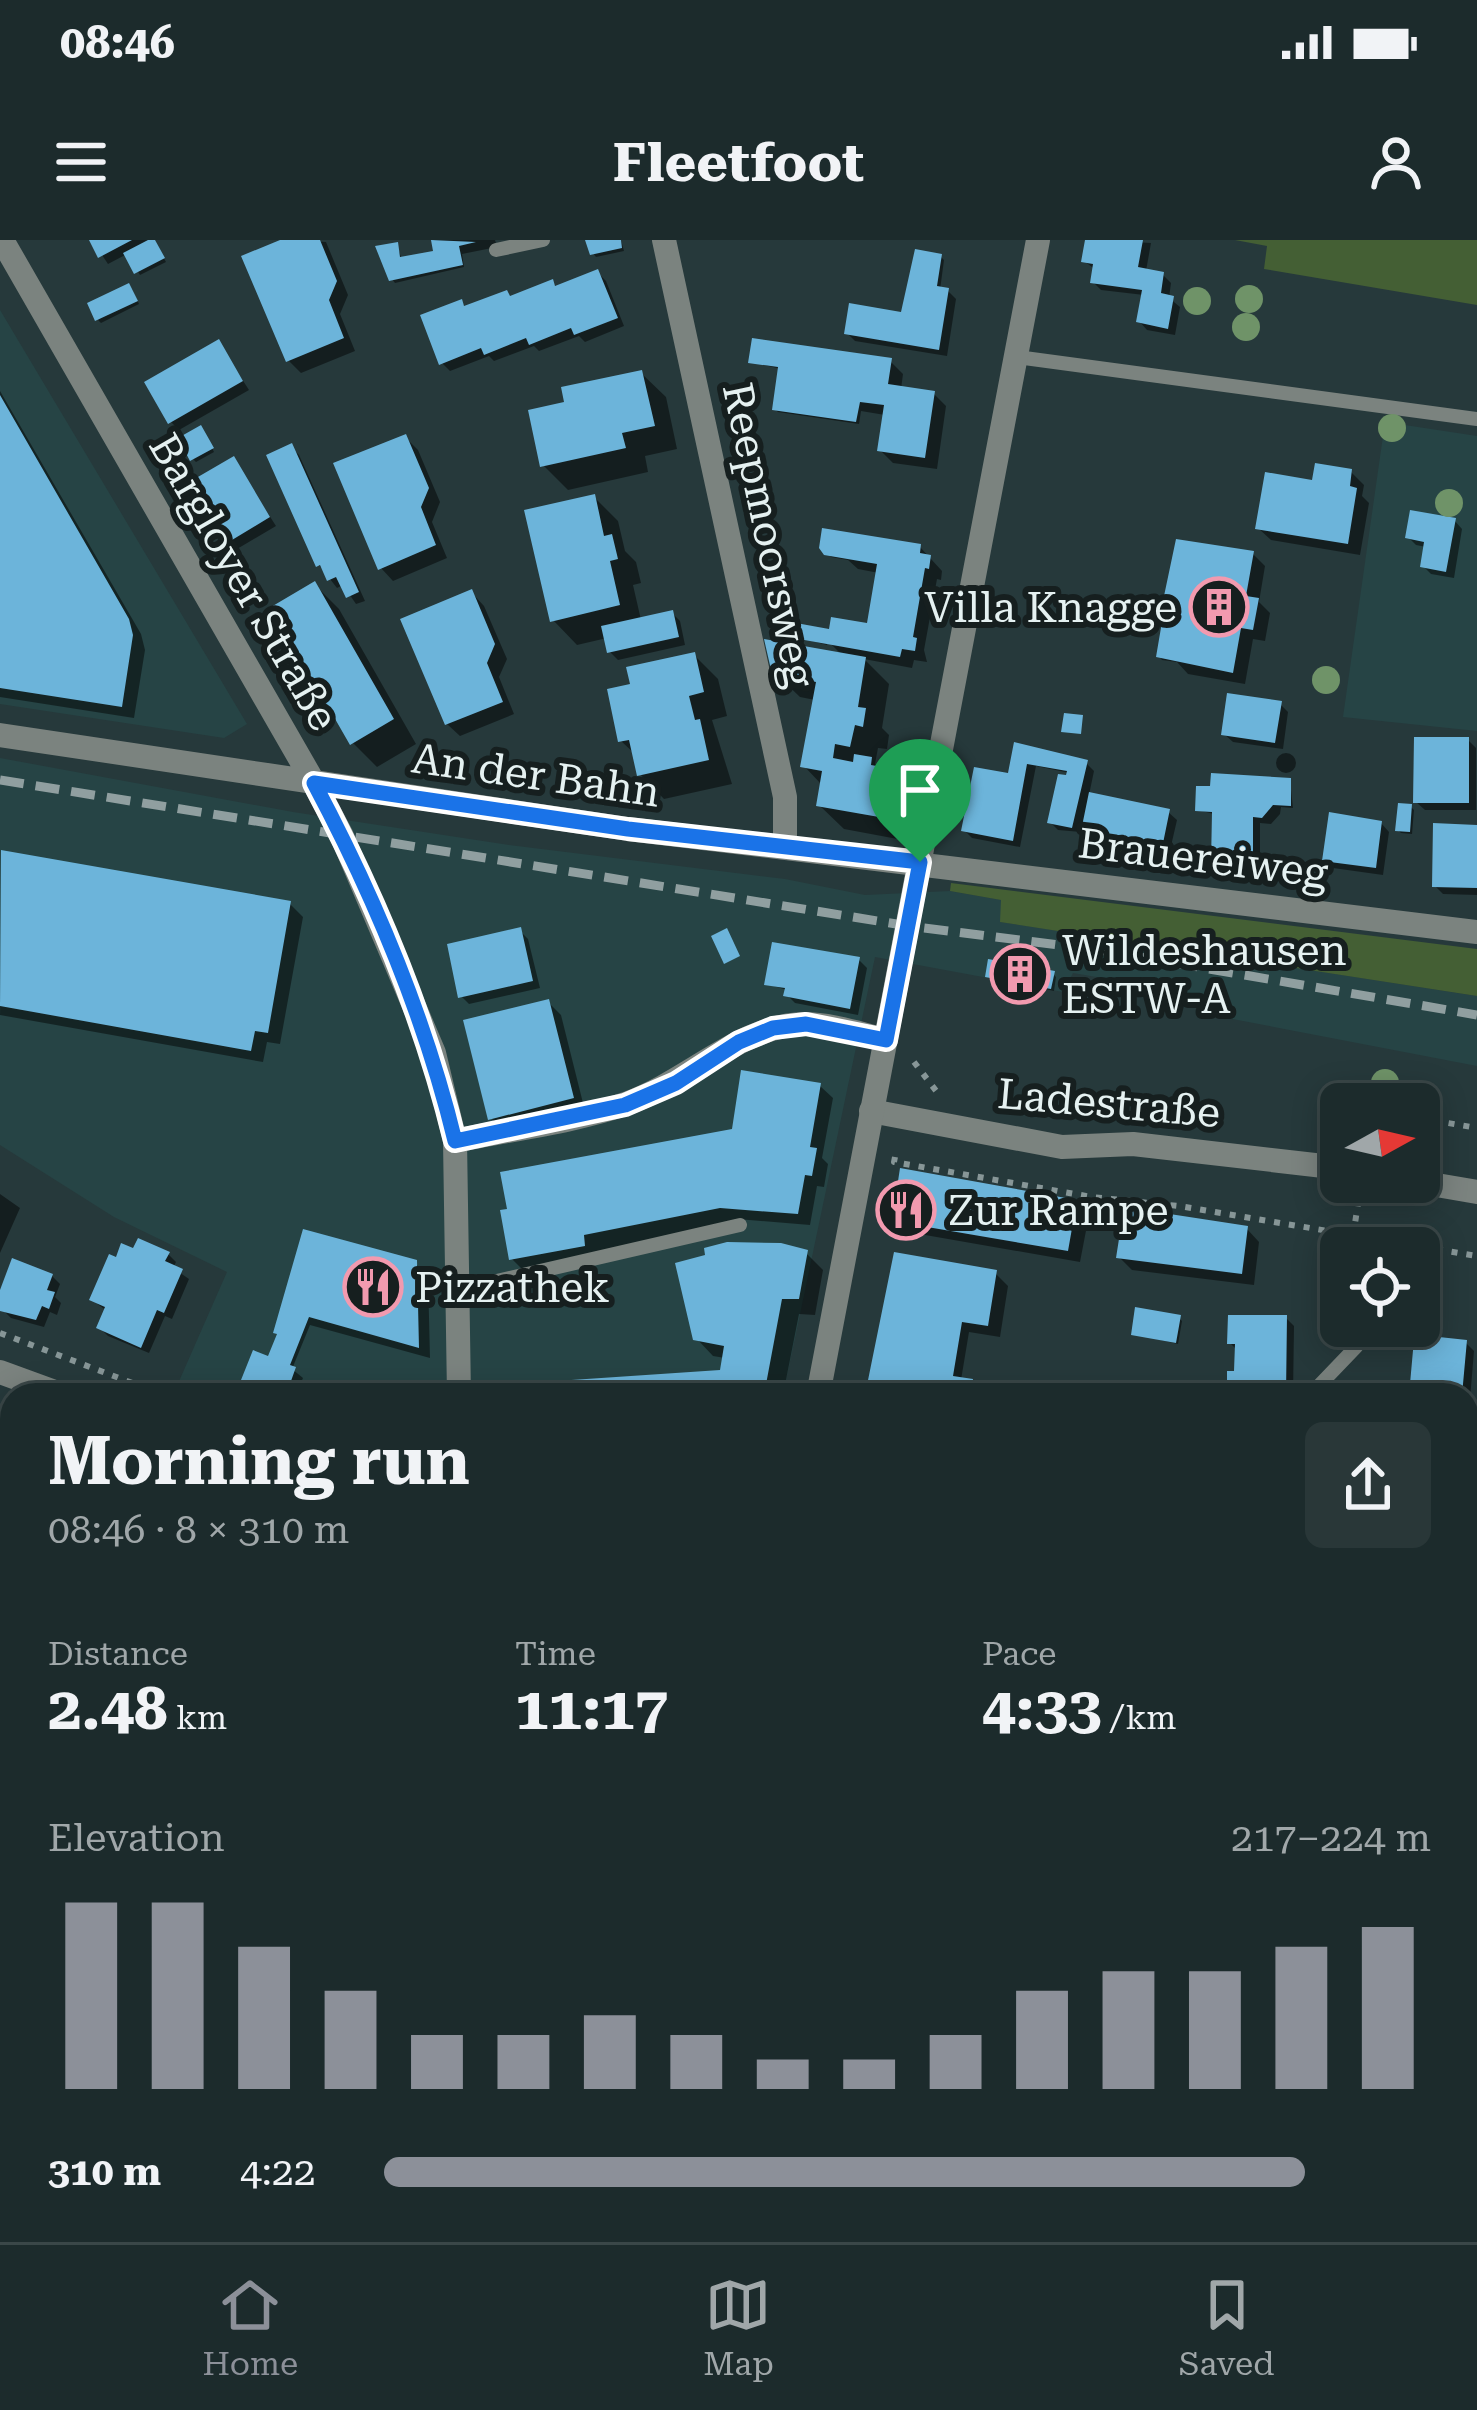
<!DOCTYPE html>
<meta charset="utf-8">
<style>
body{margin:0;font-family:"Roboto Serif",serif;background:#293738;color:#f1f3f6;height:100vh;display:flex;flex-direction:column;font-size:45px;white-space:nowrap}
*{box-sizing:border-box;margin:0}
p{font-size:39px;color:#a0a7a9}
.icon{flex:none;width:66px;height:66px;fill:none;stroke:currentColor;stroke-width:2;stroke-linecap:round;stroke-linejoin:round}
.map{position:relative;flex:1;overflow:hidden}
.panel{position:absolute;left:0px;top:1143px;width:1479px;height:861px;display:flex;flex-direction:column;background:#1c2b2c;border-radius:36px 36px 0 0;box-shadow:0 6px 30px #0003,0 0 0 3px #3a4748}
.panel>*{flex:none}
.needle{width:78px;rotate:82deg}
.controls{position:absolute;left:1320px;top:843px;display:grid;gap:24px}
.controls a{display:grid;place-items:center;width:120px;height:120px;border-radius:18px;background:#1c2b2c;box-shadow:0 6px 30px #0003,0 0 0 3px #3a4748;font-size:60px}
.pin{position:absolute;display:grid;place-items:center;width:102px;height:102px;color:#fff;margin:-123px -51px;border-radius:50% 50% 50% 0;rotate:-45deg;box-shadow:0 0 12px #0007}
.pin .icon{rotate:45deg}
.round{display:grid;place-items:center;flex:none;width:126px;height:126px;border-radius:18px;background:#293738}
.summary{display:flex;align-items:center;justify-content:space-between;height:204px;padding:0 48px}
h1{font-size:66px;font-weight:700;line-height:90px}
.figures{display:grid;grid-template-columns:repeat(3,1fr);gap:18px;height:204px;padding:12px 48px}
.figures div{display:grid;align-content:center}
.figures b{font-size:60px;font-weight:700}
.figures small{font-size:33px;font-weight:400}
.figures p{font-size:33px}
.chart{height:336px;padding:24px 48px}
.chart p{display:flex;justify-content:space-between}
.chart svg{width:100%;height:216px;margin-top:12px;stroke:#8c9099;stroke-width:6}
ul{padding:0 48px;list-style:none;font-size:39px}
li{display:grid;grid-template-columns:192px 144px 1fr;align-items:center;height:90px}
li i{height:30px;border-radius:15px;background:#8c9099}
.status{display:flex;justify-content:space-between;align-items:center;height:84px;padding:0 60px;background:#1c2b2c;direction:ltr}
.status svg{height:33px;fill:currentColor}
header{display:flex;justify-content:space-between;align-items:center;height:156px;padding:0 48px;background:#1c2b2c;font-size:54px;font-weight:700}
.tab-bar{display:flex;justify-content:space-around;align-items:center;height:168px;border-top:3px solid #3a4748;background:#1c2b2c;font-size:33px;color:#a0a7a9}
.tab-bar a{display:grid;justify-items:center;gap:6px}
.tab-bar .active{color:#8c9099}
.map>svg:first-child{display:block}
</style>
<div class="status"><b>08:46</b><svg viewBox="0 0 49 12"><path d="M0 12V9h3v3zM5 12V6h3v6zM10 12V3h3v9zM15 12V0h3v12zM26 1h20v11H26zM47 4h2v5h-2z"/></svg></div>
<header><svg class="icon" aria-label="menu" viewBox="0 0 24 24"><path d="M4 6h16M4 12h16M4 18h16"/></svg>Fleetfoot<svg class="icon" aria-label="person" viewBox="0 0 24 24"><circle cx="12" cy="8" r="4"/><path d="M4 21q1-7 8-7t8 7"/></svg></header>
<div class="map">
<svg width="1477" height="2002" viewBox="0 0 1477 2002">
<rect width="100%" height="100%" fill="#26393b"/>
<path fill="#264445" d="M0 70 247 484 224 498 0 464Z
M1385 182 1477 196V491L1343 477Z
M0 518 293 572 509 605 785 639 865 655 950 651 1002 660 1001 682 1477 756V826L1222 777 1203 755 1073 733 1063 752 875 717 783 1155H173L227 1032 114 977 0 905Z
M0 1168 12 1172V1948L0 1954Z
M116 1992H396L380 2002H121Z"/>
<path fill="#445f34" d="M1235 0H1477V65L1264 29 1267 6Z
M1080 596 1161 613 1162 628 1077 616Z
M951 643 1477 709V756L1000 682 1001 660 950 651Z"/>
<path fill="#0007" d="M92 0H154L166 22 140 35 127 14 108 24Z
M288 0 326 2 348 55 340 74 355 111 301 133 289 121Z
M434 0H495L497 7 462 14 464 27 395 43 392 39 397 5 402 20 437 13Z
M599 0H621L624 11 596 17 593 13Z
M1101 0 1151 3 1146 31 1163 35 1171 43 1169 58 1180 67 1175 95 1147 90 1139 81 1144 55 1101 50 1093 42 1096 30 1084 21Z
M941 17 944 20 940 50 948 51 956 59 947 116 855 101 847 93 903 76Z
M598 33 606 41 624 86 585 102 579 96 539 111 534 106 494 121 489 116 450 131 442 123 461 63 467 69 512 58 552 43 558 48Z
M132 49 139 64 101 83 98 80Z
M218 102 249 150 179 190 171 182Z
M890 121 903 134 901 149 934 154 946 166 937 229 893 223 880 210 885 175 861 171 859 184 778 172 775 169 781 129 752 122Z
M641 133 666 157 677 209 645 216 648 232 568 250 543 225Z
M0 151 141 394 145 410 134 478 0 457Z
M204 192 214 212 196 222 193 219Z
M405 197 418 210 440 262 432 282 447 318 393 341 381 328Z
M291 207 299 215 365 361 356 364 343 345 337 348 319 325Z
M233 219 276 286 237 309 229 301Z
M1351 232 1364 245 1362 256 1369 263 1360 315 1271 300 1258 288 1314 243Z
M594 257 618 281 625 311 636 322 641 343 633 345 641 380 672 373 680 381 685 405 618 420 610 412 607 398 577 405 553 380Z
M1454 280 1462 289 1454 338 1431 334 1423 326 1426 307 1416 305 1408 297Z
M822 307H920L942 331 941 340 937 339 924 410 927 422 914 420 912 428 864 419 889 444 882 488 889 495 887 509 878 508 875 524 911 555 903 600 844 589 819 565 822 545 804 526 815 460 800 457 775 433 843 416 828 401 827 405 797 397 869 387 879 333 858 329 848 320 831 317Z
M1253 314 1265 326 1259 362 1270 373 1265 401 1253 399 1245 444 1188 434 1177 422 1162 420 1159 416Z
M315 345 339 369 416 504 377 527 353 503Z
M472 353 484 366 507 419 499 437 514 474 460 496 447 484Z
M694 415 718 439 727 476 712 480 732 544 664 559 640 534 636 515 621 501 633 446Z
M1280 464 1288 472 1283 509 1233 502 1224 494Z
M1468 500 1476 508V570H1425L1416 562Z
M1017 505 1086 523 1094 531 1089 555 1168 572 1177 580 1168 619 1114 608 1081 592 1058 590 1050 582 1070 533 1036 526 1020 607 972 598 964 590 1010 537Z
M1276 523a10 10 0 1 1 20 0a10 10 0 1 1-20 0Z
M1290 541 1293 568 1281 567 1280 574 1271 584 1260 583V634L1222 630 1214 622V574L1198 570Z
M1411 567 1414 570 1412 594 1401 593 1398 590Z
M1381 583 1389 592 1383 635 1333 628 1325 620Z
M1477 588V655L1443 654 1435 646Z
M3 613 290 664 303 677 280 804 267 802 263 822 0 775Z
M520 691 528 699 540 748 469 764 461 756Z
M859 720 867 728 858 775 795 763 787 755V750L767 744Z
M1053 734 1056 737 1054 751 988 736Z
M548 762 561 775 585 871 504 891 491 878Z
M820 846 833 858 822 918 828 924 824 947 817 946 810 985 737 979 529 1036 512 1019 731 892Z
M0 954 20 968 0 1013Z
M1076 962 1089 975 1080 1022 908 992 896 980Z
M1247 989 1259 1002 1254 1045 1132 1030 1119 1017Z
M806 1013 823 1030 815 1075 799 1074 783 1155H516L722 1133 725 1118 713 1116 696 1098Z
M168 1014 176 1022 173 1028 189 1039 172 1079 165 1076 149 1113 108 1096 100 1088 107 1071 92 1060Z
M415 1023 428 1036 430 1118 310 1085 292 1129 303 1138 296 1155H240L269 1120 280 1095 277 1092Z
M995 1033 1008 1046 1000 1097 969 1092 961 1140 972 1142 985 1154 869 1155Z
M52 1036 60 1044 55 1057 61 1063 57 1075 50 1072 44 1087 11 1078 0 1067V1058Z
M1179 1078 1182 1081 1178 1104 1134 1094Z
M1286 1078 1294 1086 1293 1155H1230L1237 1134 1238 1111 1230 1103Z
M1438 1093 1441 1101 1466 1103 1474 1111 1469 1171 1467 1155H1412Z
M1372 1147 1388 1149 1395 1155H1364Z
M0 1184 12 1188V1554L3 1567 0 1564Z
M1475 1218H1477V1260L1472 1256Z
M1477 1861V1887L1471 1881Z
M12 1970V1992H21L7 2000 0 1989V1976Z
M80 1992H107L113 2002H85Z
M558 1992H567L575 2002H546Z
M725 1992H914L904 2002H721Z
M1059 1992H1213L1199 2002H1063Z"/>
<path fill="#6cb4da" d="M89 0H132L98 18Z
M148 0H155L165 18 134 34 123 13Z
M280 0H320L337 41 329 60 344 98 286 122 241 16Z
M431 0 476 2 459 6 463 25 389 41 375 6 398 2 400 17 433 11Z
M585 0H621L622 8 590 15Z
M1085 0H1143L1138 27 1164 32 1161 53 1174 56 1168 89 1136 82 1142 50 1090 43 1093 24 1081 22Z
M915 9 942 14 937 46 949 48 939 110 844 94 849 63 901 72Z
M598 29 618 78 574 95 571 88 529 105 526 98 484 115 481 108 439 125 420 75 462 59 464 66 507 50 510 56 553 39 555 46Z
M129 43 138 61 95 81 87 63Z
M752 98 892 118 888 144 935 151 925 218 877 211 884 165 860 162 856 182 772 170 778 127 748 123Z
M219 99 243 141 168 184 144 142Z
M642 130 655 186 622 193 626 208 540 227 528 170 564 162 561 147Z
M0 155 129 379 133 395 122 467 0 448Z
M201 185 214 208 190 221 178 198Z
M406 194 429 248 421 267 436 305 378 330 333 223Z
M292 203 359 352 346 358 336 337 327 341 320 325 316 327 266 215Z
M234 216 270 277 227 303 191 241Z
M1315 223 1352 229 1350 246 1357 248 1348 304 1255 289 1265 232 1312 240Z
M595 254 604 296 612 294 618 319 610 321 620 365 550 382 524 270Z
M1410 270 1456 278 1446 332 1420 327 1424 302 1405 298Z
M822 288 921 304 920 313 931 315 929 329 925 328 913 397 917 398 915 411 902 409 900 417 793 398 796 383 829 389 831 377 867 383 877 324 824 315 819 308Z
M1176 299 1254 311 1246 356 1259 358 1253 390 1241 388 1233 433 1156 417 1163 376 1160 375Z
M315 341 394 479 350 505 271 367Z
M472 349 495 404 487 423 503 462 445 485 400 379Z
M673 370 679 397 607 413 601 386Z
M764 399 866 417 858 467 866 468 863 487 855 485 850 507 835 504 833 518 853 522 854 514 872 517 871 525 888 528 879 577 816 566 822 531 800 527 816 442 772 434Z
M695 412 704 452 689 456 695 480 700 479 709 520 637 536 629 500 618 502 607 449 630 444 626 427Z
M1227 453 1282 461 1275 503 1221 495Z
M1064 473 1083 475 1081 494 1061 492Z
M1414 497H1469V563H1413Z
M1014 502 1088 520 1072 588 1047 583 1058 534 1066 535 1067 531 1027 524 1013 601 961 591 974 527 1008 533Z
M1211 533 1291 538V566L1273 565 1262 578 1253 577V627L1211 623 1212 572 1195 571 1196 546H1210Z
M1089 552 1170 569 1161 613 1080 596Z
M1398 563 1412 564 1410 592 1395 591Z
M1329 572 1382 581 1376 628 1322 621Z
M1433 583 1477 585V648L1432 647Z
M1 610 291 661 268 793 255 791 251 811 0 766Z
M521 687 533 741 458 758 447 704Z
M727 688 740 716 724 724 711 696Z
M772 702 860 717 850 769 783 756 785 748 764 745Z
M988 719 1055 731 1051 749 985 737Z
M549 759 574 858 488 880 463 780Z
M741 830 821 843 810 907 817 908 812 936 805 935 798 974 720 968 584 995 585 1006 509 1020 500 970 507 969 500 932 732 889Z
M900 928 1077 960 1068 1011 892 981Z
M1124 967 1248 986 1242 1034 1116 1018Z
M303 989 417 1020 419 1108 309 1077 290 1125 296 1127 286 1155H235L253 1110 268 1116 277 1094 273 1093Z
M138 998 170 1012 165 1021 183 1029 164 1073 157 1070 141 1108 96 1088 105 1067 89 1060 109 1014 116 1017 121 1003 133 1008Z
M727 1002 781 1003 808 1010 799 1059H782L764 1155H513L512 1144 720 1130 724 1106 693 1100 675 1023 705 1015 704 1008Z
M894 1012 997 1030 988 1086 962 1082 953 1136 973 1139 971 1155H865Z
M12 1018 53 1034 47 1050 55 1052 49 1069 42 1066 36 1080 0 1071V1050Z
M1135 1067 1181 1075 1176 1103 1131 1095Z
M1228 1075H1287L1286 1155H1227V1131H1234L1235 1104H1227Z
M1415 1088 1439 1090V1097L1467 1100 1462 1155H1409Z
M0 1181 12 1185V1537L6 1532 0 1542Z
M1467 1441 1477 1442V1495L1467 1494Z
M722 1992H866L856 2002H717Z
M1053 1992H1156L1142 2002H1059Z
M1223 1992H1409L1423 2002H1210Z"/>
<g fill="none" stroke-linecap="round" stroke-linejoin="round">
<path stroke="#879697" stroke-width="6" stroke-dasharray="6 9" stroke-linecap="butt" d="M914 822 940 856
M1419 878 1477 888
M895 917 894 922 1092 957 1179 966 1477 1016
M1353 996 1360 951
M0 1093 164 1155
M0 1599 12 1593
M0 1643 11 1654 12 1661
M1467 1674 1477 1676
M0 1706 12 1688
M1467 1755 1477 1758
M924 2002 926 1992"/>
<path stroke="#7b837f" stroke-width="14" d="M496 10 543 0
M1017 117 1477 179
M458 1050 740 985
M1310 1155 1356 1107
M649 1992 661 2002"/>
<path stroke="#7b837f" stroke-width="24" d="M2 0 314 543 341 594 434 813 455 901 459 1155
M664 0 785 557V607
M0 495 628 589 1477 692
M871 871 1062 907 1133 904 1341 928
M455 901C512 889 574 882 628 863 687 842 743 784 804 784 832 784 860 794 886 800
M1419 942 1477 952
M1467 1930 1477 1933
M1004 1992 1011 2002
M437 2002 453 1992
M1186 2002 1198 1992"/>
<path stroke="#7b837f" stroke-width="24" d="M0 1132 63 1155
M818 1155 1038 0
M1467 1398 1477 1399"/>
<path stroke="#909fa0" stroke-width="9" stroke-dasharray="24 12" stroke-linecap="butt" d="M0 540 909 686 1099 710 1477 775"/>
</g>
<g fill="#6f9368">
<circle cx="1249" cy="59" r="14"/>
<circle cx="1197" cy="61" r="14"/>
<circle cx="1246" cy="87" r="14"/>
<circle cx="1392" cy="188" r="14"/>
<circle cx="1449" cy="263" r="14"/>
<circle cx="1326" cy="440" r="14"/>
<circle cx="1385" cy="843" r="14"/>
</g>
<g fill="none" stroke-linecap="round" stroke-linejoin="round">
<defs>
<path id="route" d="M314 543 628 589 920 622 886 800 806 784 773 788 739 802 676 843 625 865 455 901C425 777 374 656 314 543Z"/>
</defs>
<use href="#route" stroke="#fff" stroke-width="24"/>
<use href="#route" stroke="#1a73e8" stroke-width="15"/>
</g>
<defs>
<symbol id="building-ring" viewBox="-11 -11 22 22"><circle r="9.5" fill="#161f1f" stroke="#f29aaf" stroke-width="1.5"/><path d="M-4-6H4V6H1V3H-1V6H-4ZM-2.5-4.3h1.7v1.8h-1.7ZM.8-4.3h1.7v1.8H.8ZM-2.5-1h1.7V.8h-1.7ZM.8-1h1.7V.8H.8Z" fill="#f29aaf"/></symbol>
<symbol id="restaurant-ring" viewBox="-11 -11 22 22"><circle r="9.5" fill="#161f1f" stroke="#f29aaf" stroke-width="1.5"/><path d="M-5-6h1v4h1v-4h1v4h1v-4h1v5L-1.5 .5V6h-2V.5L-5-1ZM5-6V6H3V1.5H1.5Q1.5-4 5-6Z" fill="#f29aaf"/></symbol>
</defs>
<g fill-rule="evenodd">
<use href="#building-ring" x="1186" y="334" width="66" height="66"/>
<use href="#building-ring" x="987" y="701" width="66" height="66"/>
<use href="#restaurant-ring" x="873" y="937" width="66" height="66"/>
<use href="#restaurant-ring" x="340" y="1014" width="66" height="66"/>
</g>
<g text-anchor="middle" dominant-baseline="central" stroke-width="12" stroke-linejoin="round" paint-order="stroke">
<g font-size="42" fill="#e5f1f1" stroke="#161f1f">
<text transform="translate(769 295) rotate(78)">Reepmoorsweg</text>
<text transform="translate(244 342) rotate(60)">Bargloyer Straße</text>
<text transform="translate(536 535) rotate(8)">An der Bahn</text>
<text transform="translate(1203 618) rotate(7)">Brauereiweg</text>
<text transform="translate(1109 863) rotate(5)">Ladestraße</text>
</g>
<g font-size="42" fill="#e5f1f1" stroke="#161f1f" text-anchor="start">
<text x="1177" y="367" text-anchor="end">Villa Knagge</text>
<text x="1062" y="710">Wildeshausen<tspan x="1062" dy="48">ESTW-A</tspan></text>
<text x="948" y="970">Zur Rampe</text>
<text x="415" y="1047">Pizzathek</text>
</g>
</g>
</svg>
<div class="controls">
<a><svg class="needle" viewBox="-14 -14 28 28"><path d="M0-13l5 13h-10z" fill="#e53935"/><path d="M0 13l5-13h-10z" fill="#a0a7a9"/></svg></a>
<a><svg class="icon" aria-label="locate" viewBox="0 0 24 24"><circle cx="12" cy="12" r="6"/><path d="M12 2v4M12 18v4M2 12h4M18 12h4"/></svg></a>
</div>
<div class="pin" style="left:920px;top:622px;background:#1e9e55"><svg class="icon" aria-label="arrive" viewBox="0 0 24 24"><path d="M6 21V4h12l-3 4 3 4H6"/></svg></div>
<section class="panel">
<div class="summary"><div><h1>Morning run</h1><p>08:46 · 8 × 310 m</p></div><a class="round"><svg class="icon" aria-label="share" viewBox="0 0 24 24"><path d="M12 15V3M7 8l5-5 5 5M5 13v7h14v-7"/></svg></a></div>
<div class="figures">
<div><p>Distance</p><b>2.48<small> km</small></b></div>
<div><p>Time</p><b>11:17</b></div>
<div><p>Pace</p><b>4:33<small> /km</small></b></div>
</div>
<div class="chart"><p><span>Elevation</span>217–224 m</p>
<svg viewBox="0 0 160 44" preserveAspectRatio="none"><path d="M5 44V6M15 44V6M25 44V15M35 44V24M45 44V33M55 44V33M65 44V29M75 44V33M85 44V38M95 44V38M105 44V33M115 44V24M125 44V20M135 44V20M145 44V15M155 44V11"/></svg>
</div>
<ul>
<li><b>310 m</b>4:22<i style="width:88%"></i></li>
</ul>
</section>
</div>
<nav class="tab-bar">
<a class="active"><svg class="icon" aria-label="home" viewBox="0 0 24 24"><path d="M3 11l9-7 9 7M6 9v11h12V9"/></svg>Home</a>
<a><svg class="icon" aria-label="map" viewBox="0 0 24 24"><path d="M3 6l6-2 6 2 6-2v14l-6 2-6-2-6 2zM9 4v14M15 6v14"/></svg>Map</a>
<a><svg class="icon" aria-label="saved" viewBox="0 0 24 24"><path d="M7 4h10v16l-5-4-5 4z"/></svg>Saved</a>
</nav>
